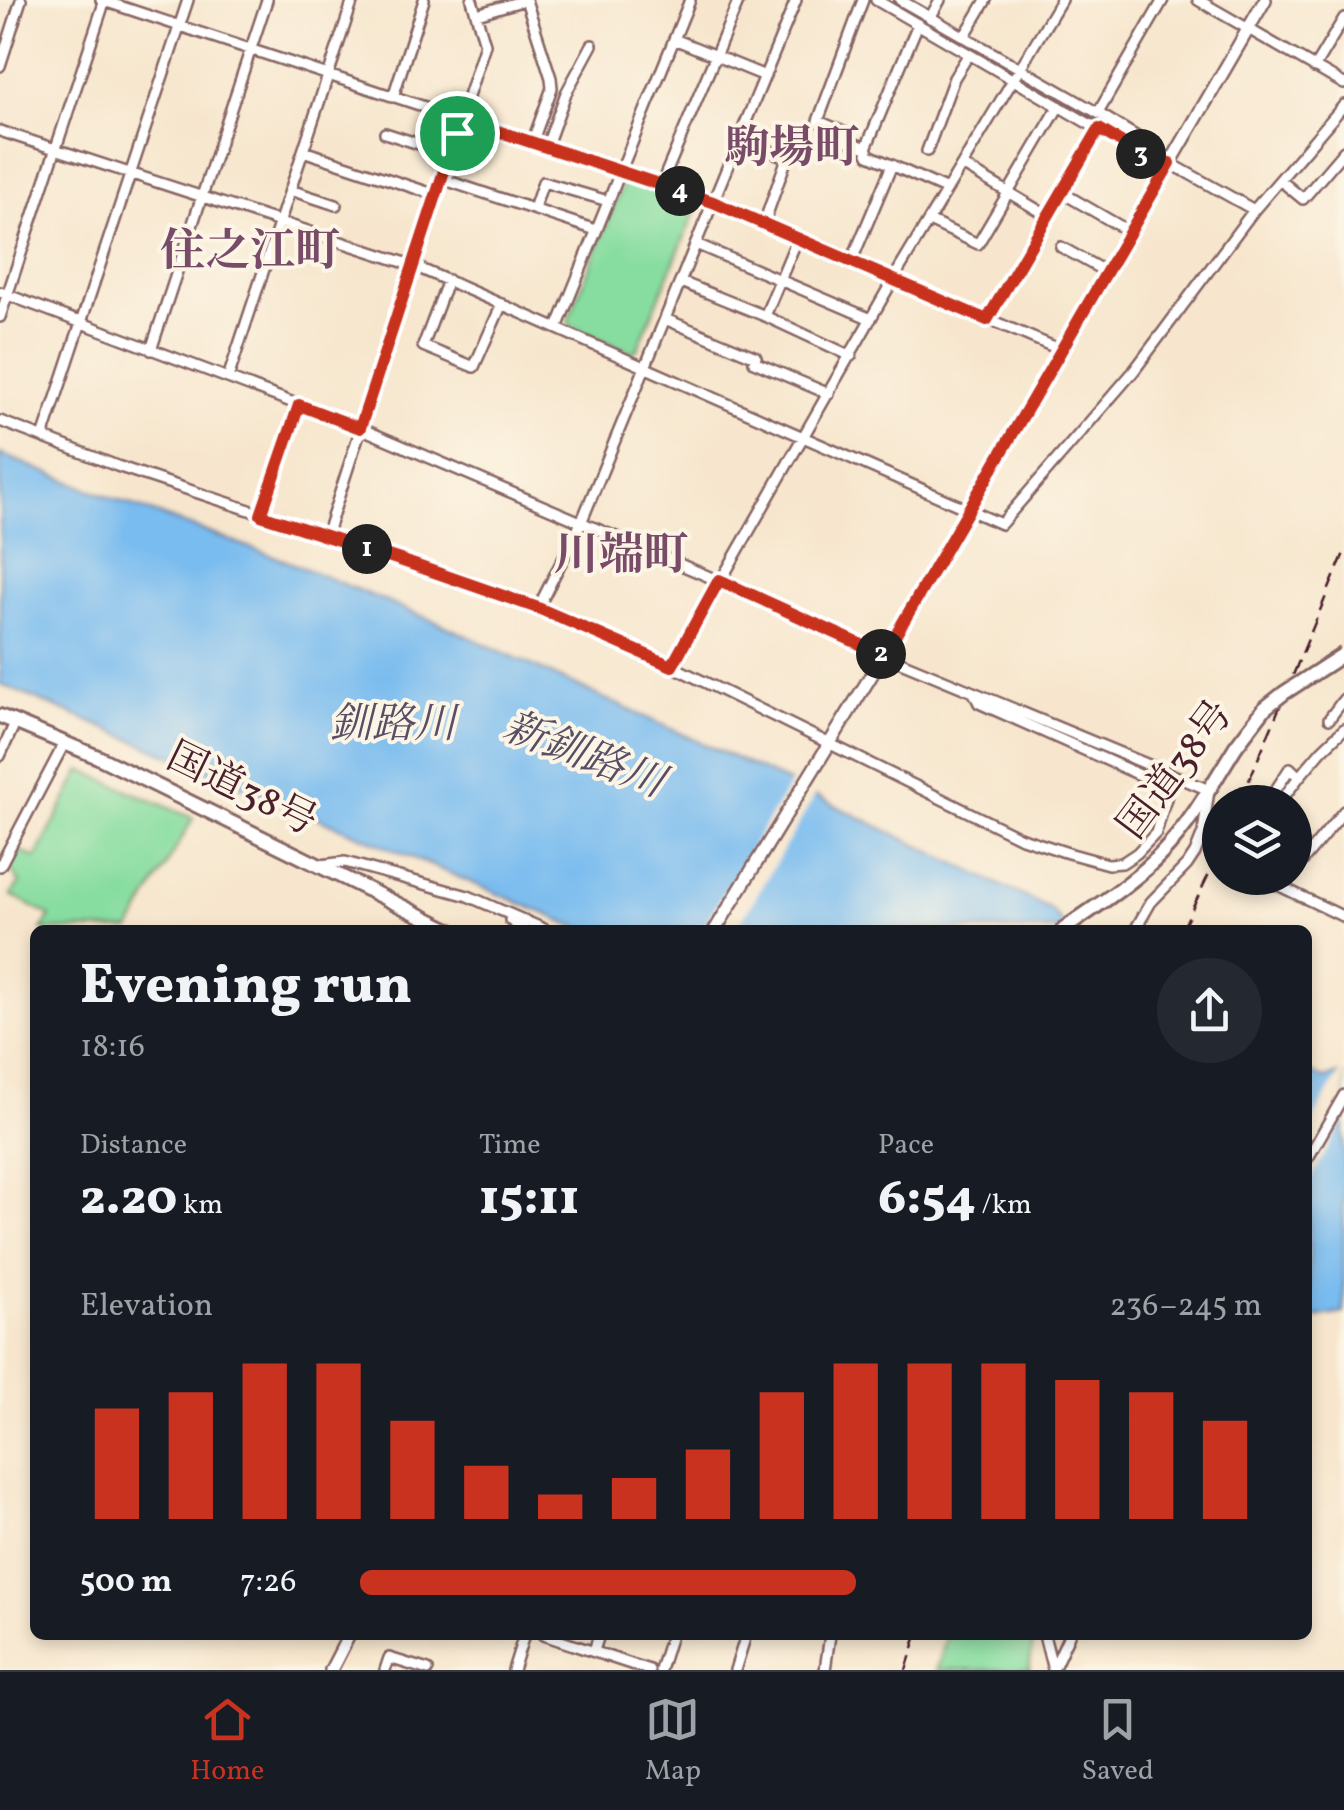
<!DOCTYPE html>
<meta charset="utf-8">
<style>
body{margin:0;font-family:Vollkorn,"Noto Serif JP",serif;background:#242831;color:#f1f3f6;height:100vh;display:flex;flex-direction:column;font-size:38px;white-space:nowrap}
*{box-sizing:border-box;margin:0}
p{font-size:32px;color:#9ea1a6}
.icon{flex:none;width:55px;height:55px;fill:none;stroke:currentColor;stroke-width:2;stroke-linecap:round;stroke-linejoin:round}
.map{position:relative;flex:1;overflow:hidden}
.details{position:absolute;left:30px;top:925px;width:1282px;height:715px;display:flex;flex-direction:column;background:#171b24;border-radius:15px;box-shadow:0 5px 15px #0003}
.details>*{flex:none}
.fabs{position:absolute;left:1202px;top:785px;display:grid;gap:20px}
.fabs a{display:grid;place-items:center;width:110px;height:110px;border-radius:50%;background:#171b24;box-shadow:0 5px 15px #0003;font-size:50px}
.pin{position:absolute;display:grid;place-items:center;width:85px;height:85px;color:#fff;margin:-42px;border:5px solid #fff;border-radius:50%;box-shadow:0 2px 10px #0007}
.km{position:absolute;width:50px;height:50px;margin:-25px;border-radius:50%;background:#222;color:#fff;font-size:28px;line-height:50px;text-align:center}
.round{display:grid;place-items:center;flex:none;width:105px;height:105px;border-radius:52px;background:#242831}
.headline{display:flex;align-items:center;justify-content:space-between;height:170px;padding:0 50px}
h1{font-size:55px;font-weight:800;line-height:75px}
.stats{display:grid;grid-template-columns:repeat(3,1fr);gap:15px;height:170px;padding:10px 50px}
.stats div{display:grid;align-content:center}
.stats b{font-size:50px;font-weight:800}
.stats small{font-size:28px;font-weight:400}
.stats p{font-size:28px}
.chart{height:280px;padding:20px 50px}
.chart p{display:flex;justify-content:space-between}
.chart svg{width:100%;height:180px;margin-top:10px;stroke:#c8321e;stroke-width:6}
ul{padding:0 50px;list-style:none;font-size:32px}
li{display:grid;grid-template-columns:160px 120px 1fr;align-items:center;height:75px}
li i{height:25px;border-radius:12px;background:#c8321e}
.tabs{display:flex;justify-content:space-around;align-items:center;height:140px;border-top:2px solid #363941;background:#171b24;font-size:28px;color:#9ea1a6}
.tabs a{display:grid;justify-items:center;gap:5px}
.tabs .selected{color:#c8321e}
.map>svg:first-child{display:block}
</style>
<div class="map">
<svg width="1344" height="1670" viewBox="0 0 1344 1670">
<rect width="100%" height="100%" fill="#fcf5e5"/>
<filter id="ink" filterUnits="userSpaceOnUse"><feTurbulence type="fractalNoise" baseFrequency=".01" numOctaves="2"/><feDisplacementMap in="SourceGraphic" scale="20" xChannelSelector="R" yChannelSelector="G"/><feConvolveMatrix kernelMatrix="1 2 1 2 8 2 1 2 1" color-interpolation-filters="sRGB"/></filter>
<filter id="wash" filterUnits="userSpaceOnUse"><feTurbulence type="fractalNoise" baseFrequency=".0048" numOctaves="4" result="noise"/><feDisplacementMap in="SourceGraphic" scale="40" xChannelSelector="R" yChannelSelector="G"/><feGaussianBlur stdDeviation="2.25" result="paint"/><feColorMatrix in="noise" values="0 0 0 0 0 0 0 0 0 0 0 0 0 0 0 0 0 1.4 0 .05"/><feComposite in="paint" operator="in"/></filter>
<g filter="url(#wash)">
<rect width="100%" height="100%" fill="#f7e6cd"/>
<path fill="#87dda0" stroke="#687e66" stroke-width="2.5" d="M629 181 696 203 697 207 637 350 631 352 570 326 568 320 624 182Z
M81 770 193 818 130 930H42L50 916 11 895 20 883 8 866 17 850 36 858Z
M947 1635H1034L1029 1670H937Z"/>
<path fill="#79bcef" stroke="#626e8d" stroke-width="2.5" d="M0 454 106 496 279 558 441 624 772 775 1050 909 1068 930H584L0 684Z
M1308 1072 1325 1079 1341 1073 1344 1075V1313L1309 1319Z"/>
<path fill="#f7e6cd" d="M793 779 818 791 736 930H701Z
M1342 1068 1344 1069V1119L1308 1184V1129Z"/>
</g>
<g filter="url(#ink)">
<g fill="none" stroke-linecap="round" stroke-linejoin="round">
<defs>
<path id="minor" d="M101 0 713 202 1061 350
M526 0 551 78 552 88 532 143
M863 0 818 121 844 132 841 138 866 148 918 24
M876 0 1146 157 1170 163 1254 210
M900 0 1098 113 1152 146 1168 161
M1198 0 1344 84
M477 14 525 0
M930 18 940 0
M964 37 986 0
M674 39 765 76
M0 66 21 0
M1314 68 1344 18
M393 97 424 0
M1098 113 1163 0
M0 131 412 265 1001 524 1133 372 1254 210 1344 105
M385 133 450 154
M739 137 787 158 764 223
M546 148 566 93 592 45
M866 148 869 155 947 190
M303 151 436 195
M927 151 954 78 969 54
M962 165 1048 216
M442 179 596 230
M1280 180 1303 199 1344 151
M661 185 739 0
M290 190 336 205
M1061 192 1130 232
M534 209 543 182 608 201
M929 221 978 244 1059 106
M696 244 871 319
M1061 247 1106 272
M852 260 892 165
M448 280 423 346 474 367 502 304
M681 282 765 316 851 356
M0 292 360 428 719 581 884 655 1209 790 1203 833 1195 853 1187 865 1151 902 1135 930
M765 316 798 237
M0 317 105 0
M665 319 756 357 754 362 829 394
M987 320 1099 129
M557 328 690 0
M151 350 267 0
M228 378 353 0
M0 421 117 466 400 560 538 608 672 666 1019 837 1068 853 1108 864 1122 863 1137 853 1156 833 1169 788 979 703 974 693
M43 437 188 0
M261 515 299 405
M326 536 485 44 472 0
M538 608 581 523 796 0
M672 666 894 278 1061 0
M1329 719 1344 699
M0 756 15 723
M1273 794 1290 768 1299 777 1322 750 1344 729
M1280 802 1299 777
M321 865 345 862 468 896 546 930
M0 866 64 744
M1295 870 1344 811
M1263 878 1344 917
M510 920 524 930
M1308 1158 1344 1095
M543 1635 649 1670
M1044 1635 1053 1670
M594 1651 599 1635
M385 1670 389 1658 428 1670
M513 1670 524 1635
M660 1670 671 1635
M735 1670 746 1635
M825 1670 830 1635
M1053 1670 1069 1635"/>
<path id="major" d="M715 930 893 640 1265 0
M331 1670 349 1635"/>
<path id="highway" d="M0 716 98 757 450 930
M1063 930C1095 906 1133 884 1161 854 1191 823 1213 783 1236 746"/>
</defs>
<use href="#minor" stroke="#876564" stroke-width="14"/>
<use href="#major" stroke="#876564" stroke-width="16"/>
<use href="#highway" stroke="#876564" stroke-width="18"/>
<use href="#minor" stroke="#fff" stroke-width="9"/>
<use href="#major" stroke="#fff" stroke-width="11"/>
<use href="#highway" stroke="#fff" stroke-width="12"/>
<path stroke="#4a1f2b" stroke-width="2.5" stroke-dasharray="15 8" stroke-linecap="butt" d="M1240 802 1344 553
M1182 930 1220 851
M906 1670 917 1635"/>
<defs>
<path id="highway-bridge" d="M1236 746 1265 708 1284 693 1344 654"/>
</defs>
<use href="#highway-bridge" stroke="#876564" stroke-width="18" stroke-linecap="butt"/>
<use href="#highway-bridge" stroke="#fff" stroke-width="12"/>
</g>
</g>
<g fill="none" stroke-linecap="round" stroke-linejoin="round" filter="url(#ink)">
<defs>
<path id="route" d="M461 119 713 202 987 320 1099 129 1146 157 1170 163 884 655 719 580 672 666 538 608 400 560 261 515 299 405 360 428Z"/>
</defs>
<use href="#route" stroke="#fff" stroke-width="20"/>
<use href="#route" stroke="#c8321e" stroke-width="12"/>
</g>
<g text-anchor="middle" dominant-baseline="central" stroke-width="8" stroke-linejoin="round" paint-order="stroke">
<g font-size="40" fill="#4a1f2b" stroke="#fcf5e5">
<text transform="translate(1177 771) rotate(-53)">国道38号</text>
<text transform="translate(241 791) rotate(26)">国道38号</text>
</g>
<g font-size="42" font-style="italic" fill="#584e66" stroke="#fcf5e5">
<text x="393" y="726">釧路川</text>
<text transform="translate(583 757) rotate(21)">新釧路川</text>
</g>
<g font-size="45" font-weight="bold" fill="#784b68" stroke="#fcf5e5">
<text x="792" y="150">駒場町</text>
<text x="250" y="253">住之江町</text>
<text x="621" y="557">川端町</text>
</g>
</g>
</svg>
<div class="fabs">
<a><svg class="icon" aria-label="layers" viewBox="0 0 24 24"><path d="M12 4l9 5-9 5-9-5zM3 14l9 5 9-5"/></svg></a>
</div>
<div class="pin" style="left:457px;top:133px;background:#1e9e55"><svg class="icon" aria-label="arrive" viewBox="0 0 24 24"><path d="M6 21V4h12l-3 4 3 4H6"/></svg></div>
<b class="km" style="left:367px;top:549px">1</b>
<b class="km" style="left:881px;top:654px">2</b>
<b class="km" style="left:1141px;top:154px">3</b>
<b class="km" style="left:680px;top:191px">4</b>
<section class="details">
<div class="headline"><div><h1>Evening run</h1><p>18:16</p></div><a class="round"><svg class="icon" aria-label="share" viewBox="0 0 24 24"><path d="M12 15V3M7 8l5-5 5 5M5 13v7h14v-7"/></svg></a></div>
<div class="stats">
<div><p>Distance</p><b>2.20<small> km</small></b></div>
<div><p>Time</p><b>15:11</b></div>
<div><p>Pace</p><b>6:54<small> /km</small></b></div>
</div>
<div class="chart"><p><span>Elevation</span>236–245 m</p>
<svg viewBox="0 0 160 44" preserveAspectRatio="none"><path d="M5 44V17M15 44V13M25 44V6M35 44V6M45 44V20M55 44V31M65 44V38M75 44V34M85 44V27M95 44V13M105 44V6M115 44V6M125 44V6M135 44V10M145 44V13M155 44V20"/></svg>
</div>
<ul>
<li><b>500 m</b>7:26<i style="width:55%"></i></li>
</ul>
</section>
</div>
<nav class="tabs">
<a class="selected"><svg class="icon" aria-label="home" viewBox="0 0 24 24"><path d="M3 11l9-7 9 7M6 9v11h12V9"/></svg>Home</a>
<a><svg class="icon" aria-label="map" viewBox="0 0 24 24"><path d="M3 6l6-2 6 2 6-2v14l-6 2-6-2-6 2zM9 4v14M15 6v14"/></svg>Map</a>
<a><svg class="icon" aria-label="saved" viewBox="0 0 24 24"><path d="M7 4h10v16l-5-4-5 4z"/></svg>Saved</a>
</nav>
